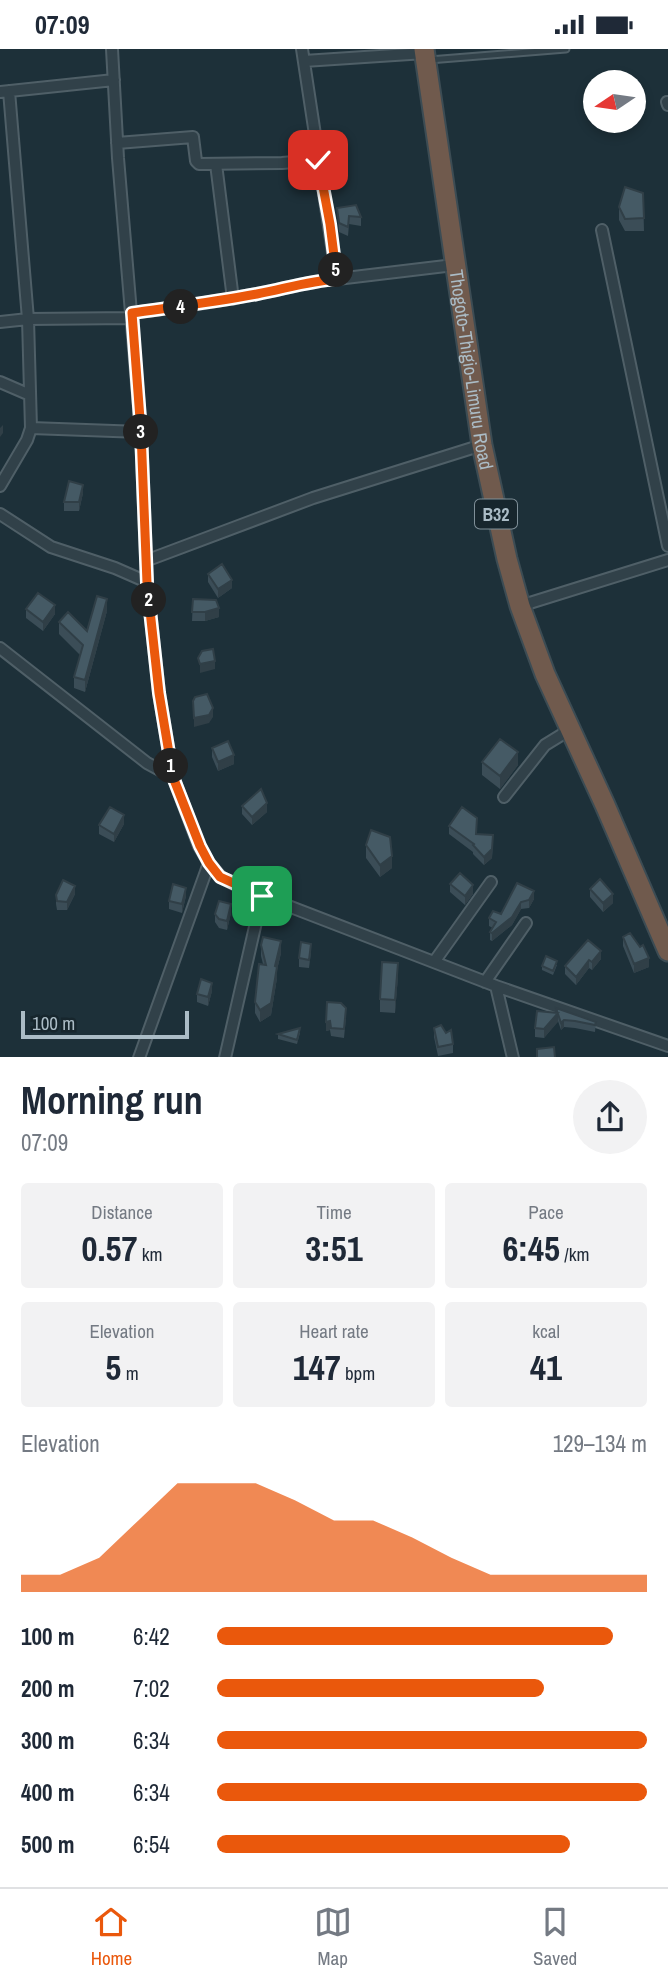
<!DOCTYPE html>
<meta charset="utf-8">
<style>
body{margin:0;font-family:"Archivo Narrow",sans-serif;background:#f2f2f3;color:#1f2937;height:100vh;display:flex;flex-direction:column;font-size:26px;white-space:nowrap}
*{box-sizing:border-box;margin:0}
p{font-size:23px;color:#747a83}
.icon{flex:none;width:38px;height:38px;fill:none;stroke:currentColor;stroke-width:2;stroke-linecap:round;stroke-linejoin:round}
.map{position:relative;height:1008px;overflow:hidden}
.details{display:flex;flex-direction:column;background:#fff;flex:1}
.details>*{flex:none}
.needle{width:46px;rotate:257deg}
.buttons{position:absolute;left:583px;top:21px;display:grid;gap:14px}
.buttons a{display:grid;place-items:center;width:63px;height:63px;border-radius:50%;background:#fff;box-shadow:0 4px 10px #0003;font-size:35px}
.scale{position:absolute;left:21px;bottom:18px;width:168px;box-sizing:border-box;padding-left:7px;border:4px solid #abbcc6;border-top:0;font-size:19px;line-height:24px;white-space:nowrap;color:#abbcc6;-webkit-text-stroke:5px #17262d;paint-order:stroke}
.pin{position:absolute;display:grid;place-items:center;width:60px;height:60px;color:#fff;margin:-30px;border-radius:14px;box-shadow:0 4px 10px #0006}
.km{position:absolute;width:35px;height:35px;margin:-18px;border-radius:50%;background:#222;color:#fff;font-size:19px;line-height:35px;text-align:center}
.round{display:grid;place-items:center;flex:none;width:74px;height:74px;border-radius:37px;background:#f2f2f3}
.headline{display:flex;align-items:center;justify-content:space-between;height:119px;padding:0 21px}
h1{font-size:38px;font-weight:700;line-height:52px}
.figures{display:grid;grid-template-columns:repeat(3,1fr);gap:10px;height:119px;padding:7px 21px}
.figures div{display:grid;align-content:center;border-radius:7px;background:#f2f2f3;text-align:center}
.figures b{font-size:35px;font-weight:700}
.figures small{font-size:19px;font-weight:400}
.figures p{font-size:19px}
.chart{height:196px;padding:14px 21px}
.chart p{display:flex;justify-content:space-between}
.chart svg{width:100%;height:126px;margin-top:7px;fill:#ea580c;opacity:.7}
ul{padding:0 21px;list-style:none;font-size:23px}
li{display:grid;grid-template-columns:112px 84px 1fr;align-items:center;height:52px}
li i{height:18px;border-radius:9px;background:#ea580c}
.status{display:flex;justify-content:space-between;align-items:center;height:49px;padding:0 35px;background:#fff;direction:ltr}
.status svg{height:19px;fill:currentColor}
.tabs{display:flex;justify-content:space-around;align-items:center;height:98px;border-top:2px solid #e0e1e3;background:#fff;font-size:19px;color:#747a83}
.tabs a{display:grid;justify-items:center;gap:4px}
.tabs .selected{color:#ea580c}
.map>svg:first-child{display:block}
</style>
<div class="status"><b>07:09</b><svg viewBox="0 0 49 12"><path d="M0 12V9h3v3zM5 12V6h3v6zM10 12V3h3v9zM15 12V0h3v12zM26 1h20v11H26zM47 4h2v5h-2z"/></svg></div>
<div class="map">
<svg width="668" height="1009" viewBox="0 0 668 1009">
<rect width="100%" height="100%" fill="#1d3039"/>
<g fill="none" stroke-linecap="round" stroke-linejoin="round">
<defs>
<path id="lane" d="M429 11 566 0"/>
<path id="street" d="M112 0 118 109 141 383 147 533 159 644 173 728 199 797 209 814 221 828 239 838 496 937 668 997
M302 0 337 230 454 216
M304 12 425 4
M0 43 114 31
M667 53 668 56
M117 94 193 88 196 112 199 115 282 114 318 111
M216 115 233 250
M602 181 668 497
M132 264C174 259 215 253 257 245 284 240 310 232 337 230
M0 273 28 270 132 269
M0 333 30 346
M31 379 141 383
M0 437 27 391 31 379 28 270 9 42
M0 465 51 498 115 519 147 533
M148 511 313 449 482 396
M520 557 668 511
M0 599 147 714 173 728
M504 748 545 696 571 680
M434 913 491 833
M485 933 526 874
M496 937 513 1009
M139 1009 209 814
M225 1009 262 847"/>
<g id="highway">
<path id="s1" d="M424 0 482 396 507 510 520 557 545 625 605 756 668 902"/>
</g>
</defs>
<use href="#lane" stroke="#4f5f67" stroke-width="9"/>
<use href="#street" stroke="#4f5f67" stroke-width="14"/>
<use href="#highway" stroke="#3c4c54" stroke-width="23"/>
<use href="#lane" stroke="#314149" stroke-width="5"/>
<use href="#street" stroke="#314149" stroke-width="10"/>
<use href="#highway" stroke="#705a4d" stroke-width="19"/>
</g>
<path fill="#3b4d57" d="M643 144 644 182H625L619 171V158Z
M337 159 361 168V177L349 175 348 187 339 183Z
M83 444 79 462H64V453Z
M208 525 232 539 218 549 208 533Z
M193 550 219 568 205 572H192Z
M26 560 55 565 43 582 26 569Z
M107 562 85 643 74 639V628L80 606 59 585V573L87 582Z
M212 699 234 715 218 722 212 708Z
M482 713 518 716 500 740 482 726Z
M242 757 267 763 252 776 242 765Z
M124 775 114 793 99 785V776Z
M449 777 477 785 493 795 492 809 484 816 473 805V803L449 785Z
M366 796 392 819 380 828 366 809Z
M517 834 534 850 529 859 521 860 512 876 492 892 490 891V883L493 879 489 877V869L501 865Z
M450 835 473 845 465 856 450 843Z
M590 840 613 854 603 863 590 848Z
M75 845 67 861H57L56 855V846Z
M186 847 182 864 169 860V852Z
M231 864 227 881 219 879 215 873V865Z
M623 888 649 918 634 924 623 897Z
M261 896 281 904 277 921V929L271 966 260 973 255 964V953L263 915 261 907Z
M601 902V910L592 921 589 919 576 936 565 925V917Z
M311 903 309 919 299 918V909Z
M557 916 553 926 542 921V917Z
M398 927 395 964 380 963V950Z
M212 942 208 957 197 953V945Z
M327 953 346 968 344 989 331 987 330 981 326 982Z
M556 959 596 973 595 983 575 979 564 978 561 981 558 972 544 989 535 988V979L556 964Z
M434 979 453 995V1004L438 1007 434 988Z
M300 984 297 995 278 990V985Z"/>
<path fill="#303f47" d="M3 376V384L0 388V379Z
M83 436V444L79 462V453Z
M232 531V539L218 549V540Z
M107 550V562L85 643V631Z
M55 556V565L43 582V573Z
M219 559V568L205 572V563Z
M215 612V620L200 624V615Z
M213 659V668L209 674 194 678V669Z
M518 703V716L500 740V727Z
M234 706V715L218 722V713Z
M267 754V763L252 776V768Z
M124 766V775L114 793V785Z
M493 786 492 809 484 816V808Z
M392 807V819L380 828V816Z
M473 836V845L465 856V847Z
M75 837V845L67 861V853Z
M186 839V847L182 864V855Z
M534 842V850L529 859V851Z
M613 845V854L603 863V854Z
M521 853V860L512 876 492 892V884Z
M231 855V864L227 881V872Z
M281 892V904L277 921V929L271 966 260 973V961L275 917Z
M601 902V910L592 921V913Z
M649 909V918L634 924V915Z
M589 911V919L576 936V928Z
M398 914V927L395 964V951Z
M212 934V942L208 957V948Z
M558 964V973L544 989V980Z
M564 971V978L561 981V974Z
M330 972V981L326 982V973Z"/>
<path fill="#455a65" stroke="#303f47" stroke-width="2" d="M625 138 643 144 644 169 625 170 619 158Z
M356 156 361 168 349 167 348 178 339 174 337 159Z
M69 432 83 436 79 453H64Z
M222 515 232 531 218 540 208 525Z
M38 544 55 556 43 573 26 560Z
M97 547 107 550 85 631 74 628 83 596 59 573 68 563 87 582Z
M193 550 216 551 219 559 205 563H192Z
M213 600 215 612 200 615 198 609 202 602Z
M207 645 213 659 209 666 194 669 193 652 195 648Z
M500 690 518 703 500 727 482 713Z
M228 692 234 706 218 713 212 699Z
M261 740 267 754 252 768 242 757Z
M110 758 124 766 114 785 99 776Z
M462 758 477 769 476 785 493 786 492 800 484 808 473 796 474 795 449 777Z
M371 781 390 788 392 807 380 816 366 796Z
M460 824 473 836 465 847 450 835Z
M600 830 613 845 603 854 590 840Z
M63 831 75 837 67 853 57 852 56 846Z
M517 834 534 842 529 851 521 853 512 868 492 884 490 883 496 873 489 869 493 862 501 865Z
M173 835 186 839 182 855 169 852Z
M219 852 231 855 227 872 219 870 215 865Z
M630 884 640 898 643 896 649 909 634 915 623 888Z
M263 888 281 892 275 917 277 918 271 954 260 961 255 953 259 915 266 916 261 896Z
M588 891 601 902 592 913 589 911 576 928 565 917Z
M301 893 311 895 309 911 299 909Z
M546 907 557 912 553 922 542 917Z
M382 913 398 914 395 951 380 950Z
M201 930 212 934 208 948 197 945Z
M327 953 341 954 346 959 344 980 331 979 330 972 326 973Z
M556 959 596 973 595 976 575 972 564 971 561 974Z
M537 962 558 964 544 980 535 979Z
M441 976 446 984 451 981 453 995 438 998 434 979Z
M300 979 297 991 278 985Z
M554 998 555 1009H537V1000Z"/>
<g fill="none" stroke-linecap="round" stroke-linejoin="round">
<defs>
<path id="route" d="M262 847 220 828 209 814 200 797 173 728 159 644 147 534 141 383 132 264C174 258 215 253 257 245 284 240 309 232 337 230L330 175 318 111"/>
</defs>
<use href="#route" stroke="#fff" stroke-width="14"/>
<use href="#route" stroke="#ea580c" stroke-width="9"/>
</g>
<g text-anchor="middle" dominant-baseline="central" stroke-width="5" stroke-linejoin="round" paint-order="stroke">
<rect fill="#17262d" stroke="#7f8f98" stroke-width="2" x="475" y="450.5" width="42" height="29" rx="5"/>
<g font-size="18" font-weight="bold" fill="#abbcc6">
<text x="496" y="465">B32</text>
</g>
<g font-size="19" fill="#abbcc6" stroke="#17262d">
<text stroke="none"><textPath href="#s1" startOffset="324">Thogoto-Thigio-Limuru Road</textPath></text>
</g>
</g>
</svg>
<div class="buttons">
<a><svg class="needle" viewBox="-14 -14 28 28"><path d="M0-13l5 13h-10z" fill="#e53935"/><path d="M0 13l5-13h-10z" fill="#747a83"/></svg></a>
</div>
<div class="scale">100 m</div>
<div class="pin" style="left:262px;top:847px;background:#1e9e55"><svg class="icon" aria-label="arrive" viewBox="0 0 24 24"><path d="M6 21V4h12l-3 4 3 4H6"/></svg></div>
<div class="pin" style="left:318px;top:111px;background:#d93025"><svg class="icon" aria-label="check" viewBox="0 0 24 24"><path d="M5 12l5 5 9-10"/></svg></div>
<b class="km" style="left:171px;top:717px">1</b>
<b class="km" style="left:149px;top:551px">2</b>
<b class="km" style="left:141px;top:383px">3</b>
<b class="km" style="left:181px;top:258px">4</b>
<b class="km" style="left:336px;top:221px">5</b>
</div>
<section class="details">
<div class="headline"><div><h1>Morning run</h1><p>07:09</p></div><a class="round"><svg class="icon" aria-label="share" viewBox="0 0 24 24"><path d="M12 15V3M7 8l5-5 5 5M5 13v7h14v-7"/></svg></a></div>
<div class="figures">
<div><p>Distance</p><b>0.57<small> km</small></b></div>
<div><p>Time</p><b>3:51</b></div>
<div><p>Pace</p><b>6:45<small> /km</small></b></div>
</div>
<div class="figures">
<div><p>Elevation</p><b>5<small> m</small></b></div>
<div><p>Heart rate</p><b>147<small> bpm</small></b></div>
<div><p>kcal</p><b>41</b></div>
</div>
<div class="chart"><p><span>Elevation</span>129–134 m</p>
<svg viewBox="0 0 160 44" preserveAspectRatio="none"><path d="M0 44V38L10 38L20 32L30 19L40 6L50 6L60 6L70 12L80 19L90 19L100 25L110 32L120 38L130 38L140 38L150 38L160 38V44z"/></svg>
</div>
<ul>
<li><b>100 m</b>6:42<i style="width:92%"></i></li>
<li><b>200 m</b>7:02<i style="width:76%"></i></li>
<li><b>300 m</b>6:34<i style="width:100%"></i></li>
<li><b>400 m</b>6:34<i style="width:100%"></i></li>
<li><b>500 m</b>6:54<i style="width:82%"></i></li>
</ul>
</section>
<nav class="tabs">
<a class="selected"><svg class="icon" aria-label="home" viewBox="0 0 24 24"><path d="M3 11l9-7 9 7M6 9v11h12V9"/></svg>Home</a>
<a><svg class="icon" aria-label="map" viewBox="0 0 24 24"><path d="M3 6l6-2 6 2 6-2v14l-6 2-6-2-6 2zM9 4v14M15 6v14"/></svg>Map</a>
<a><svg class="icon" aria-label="saved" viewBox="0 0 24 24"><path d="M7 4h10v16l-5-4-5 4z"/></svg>Saved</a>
</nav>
